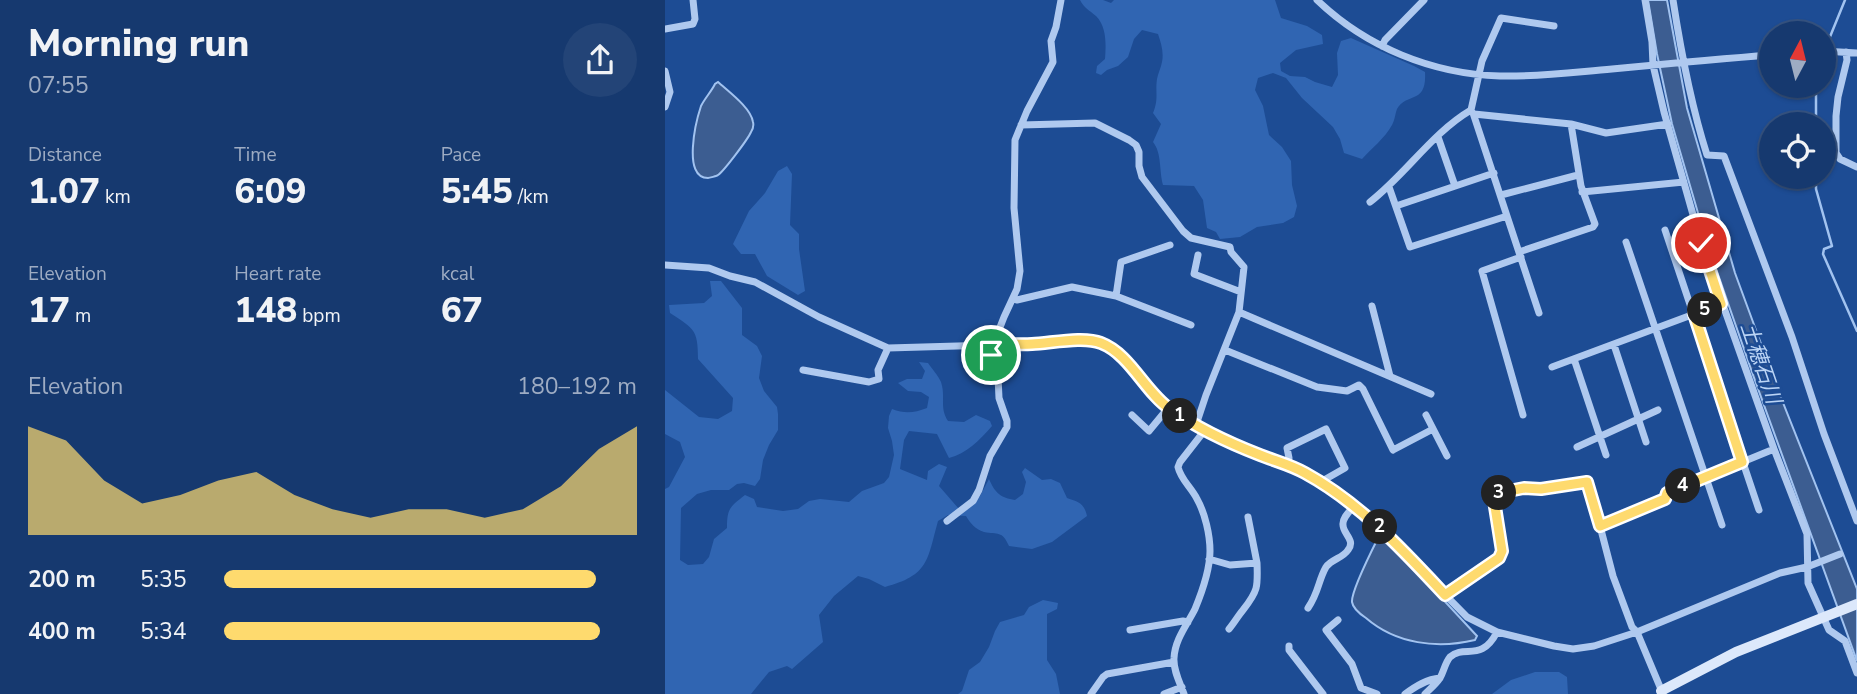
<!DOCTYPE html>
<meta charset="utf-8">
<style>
body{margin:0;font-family:"Nunito Sans","Noto Sans JP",sans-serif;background:#234477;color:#f1f3f6;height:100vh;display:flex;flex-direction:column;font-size:26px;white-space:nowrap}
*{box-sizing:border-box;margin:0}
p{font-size:23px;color:#9eacc3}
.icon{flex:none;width:38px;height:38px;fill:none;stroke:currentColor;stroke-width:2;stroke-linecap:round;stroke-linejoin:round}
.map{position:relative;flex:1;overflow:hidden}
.side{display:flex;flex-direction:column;background:#16396f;width:665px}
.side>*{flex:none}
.needle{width:46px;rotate:7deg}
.tools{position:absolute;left:1094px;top:21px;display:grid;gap:14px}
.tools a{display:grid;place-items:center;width:77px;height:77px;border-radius:50%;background:#16396f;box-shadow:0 2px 5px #0004,0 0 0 2px #355382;font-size:35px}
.pin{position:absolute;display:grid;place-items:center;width:60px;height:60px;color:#fff;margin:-30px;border:4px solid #fff;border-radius:50%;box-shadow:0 2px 7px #0007}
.km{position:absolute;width:35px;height:35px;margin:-18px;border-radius:50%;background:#222;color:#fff;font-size:19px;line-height:35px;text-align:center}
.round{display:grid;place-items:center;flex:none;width:74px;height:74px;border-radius:37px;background:#234477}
.summary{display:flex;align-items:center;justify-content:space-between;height:119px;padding:0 28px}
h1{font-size:38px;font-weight:800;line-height:52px}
.metrics{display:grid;grid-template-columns:repeat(3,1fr);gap:10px;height:119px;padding:7px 28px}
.metrics div{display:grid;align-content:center}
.metrics b{font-size:35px;font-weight:800}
.metrics small{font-size:19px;font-weight:400}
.metrics p{font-size:19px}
.chart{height:196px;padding:14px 28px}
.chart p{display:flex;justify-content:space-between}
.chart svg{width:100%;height:126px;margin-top:7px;fill:#feda6e;opacity:.7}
ul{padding:0 28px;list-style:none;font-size:23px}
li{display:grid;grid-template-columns:112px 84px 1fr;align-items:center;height:52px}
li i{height:18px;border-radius:9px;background:#feda6e}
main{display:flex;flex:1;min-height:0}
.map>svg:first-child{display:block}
</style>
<main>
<section class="side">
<div class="summary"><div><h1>Morning run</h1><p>07:55</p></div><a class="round"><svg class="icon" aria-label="share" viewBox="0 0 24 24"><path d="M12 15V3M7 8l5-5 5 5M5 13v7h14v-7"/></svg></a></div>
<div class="metrics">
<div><p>Distance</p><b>1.07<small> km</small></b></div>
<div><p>Time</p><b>6:09</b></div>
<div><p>Pace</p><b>5:45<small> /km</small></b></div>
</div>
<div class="metrics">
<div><p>Elevation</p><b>17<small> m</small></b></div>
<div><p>Heart rate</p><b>148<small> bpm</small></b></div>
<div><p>kcal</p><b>67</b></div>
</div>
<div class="chart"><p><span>Elevation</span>180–192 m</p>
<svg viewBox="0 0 160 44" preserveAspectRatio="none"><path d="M0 44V6L10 11L20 25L30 33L40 30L50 25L60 22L70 30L80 35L90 38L100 35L110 35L120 38L130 35L140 27L150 14L160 6V44z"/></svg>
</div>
<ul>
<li><b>200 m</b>5:35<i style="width:90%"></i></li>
<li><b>400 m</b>5:34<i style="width:91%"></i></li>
</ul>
</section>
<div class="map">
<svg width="1192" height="694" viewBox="0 0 1192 694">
<rect width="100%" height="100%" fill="#1d4c94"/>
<path fill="#3065b2" d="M415 0H438L446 3 449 0H610L616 18 642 26 657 35 658 44 631 50 615 63 616 71 625 76 640 77 650 82 667 87 673 75 672 53 676 41 686 38 749 66 760 72C762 105 742 92 732 109 730 114 730 120 727 125 720 138 706 149 697 159L679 153 675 139 668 127 637 98 621 78 608 73 593 78 590 90 598 106 604 135 617 147 626 161 627 185 632 206 629 217 618 223 592 227 575 237 555 239 551 232 542 228 538 200 529 186 498 185C494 171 497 153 488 142L496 124 488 113C494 98 490 93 492 79 493 73 496 68 497 62 499 52 496 43 493 34L477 30 469 39 463 57 453 66 442 70 436 75 431 73 432 66 440 59C441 45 442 27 431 16 424 10 419 8 415 0Z
M122 166 127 174 125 225 134 234V249L140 291 133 295 102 276 90 254H76L68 244 84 211 100 193 113 171Z
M45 281H56L77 308V335L92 346 97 356 94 378 99 391 112 407 113 414V430L104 445 98 460 95 479 90 486 79 483 72 484 64 490H46L32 494 16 508 15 560 23 565 38 564 44 557 49 539 62 528C62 508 65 507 80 495L89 499 92 507 118 511 133 509 144 501 155 499 184 502 197 491 219 483 224 477 229 455 227 441 223 428 224 416 227 409C240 414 249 413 262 408L264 397 256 392 243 391 233 383 242 379H257L260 371 254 362 263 363C267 369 273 375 276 382 281 397 274 407 283 421L299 422 311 415 325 421 327 426C315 440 301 454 284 458L272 434 244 431 239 440 235 469 262 480 263 471 274 464 282 467 274 486 294 509H303L315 496 324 479C330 493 336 498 350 500L358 494 361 482 357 472 360 468 377 480 386 479 395 483 402 498C414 502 419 503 422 516L387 542 367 549 344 546C337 530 333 535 319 532 310 529 305 523 301 516L283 515 273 521C262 561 264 575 220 587L204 579 193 576 169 596 154 615 158 642 127 669 122 666 104 672 86 694H0V489L4 487 20 457 15 442 0 434V390L34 417 53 419 67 411 68 398 33 359C33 329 29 329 5 313L4 305 39 303 47 296Z
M378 600 393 603 392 609 382 614V660L391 674 395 694H293L297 691 304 670 315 662 324 647 330 631 335 622 359 615 364 607Z
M870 672H894L902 677 903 694H827L846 680Z"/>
<path fill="#3c5d91" stroke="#a2c3f0" stroke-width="2" d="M983 0H1002L1022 108 1070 273 1113 390 1192 589V661L1088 375 1040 237 1007 124 992 54Z
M53 82C64 92 86 108 88 122 89 126 88 129 86 132 83 139 59 171 53 175 52 176 44 178 43 178 17 178 31 121 36 106 40 98 46 92 50 84Z
M714 536 720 537 812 636 810 640C772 649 731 644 701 618 695 614 688 609 687 602 686 591 708 548 714 536Z"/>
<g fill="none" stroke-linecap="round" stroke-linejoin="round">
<path stroke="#a2c3f0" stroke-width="2.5" d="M1160 49 1180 0
M1151 86V124
M1151 177V189L1167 246 1159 249 1158 254 1192 331"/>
<path stroke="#afc9ef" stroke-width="7" d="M652 0C701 47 767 74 835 76 872 77 910 72 947 69 1000 64 1053 59 1106 55
M980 0 987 42 988 65 999 112 1036 243 1109 449 1142 534 1143 583 1164 630 1180 641 1192 673
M1008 0C1016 52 1026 105 1042 155L1059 156 1127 337 1159 434 1192 521
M0 29 28 24 30 19 28 0
M717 46 720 40 759 0
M1158 51 1192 53
M1181 52 1182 60 1173 97 1171 116V153L1175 159 1192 167
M0 71 5 92 0 107
M808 113 874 313
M809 114 906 124 916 186 930 224 928 227 854 252
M906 124 941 133 1003 124
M356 125 430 123 464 140 471 145 474 152V166L477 177 518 231 526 238 565 247 566 252 579 267 574 312 541 395 531 425
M773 137 790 186
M724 187 745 247 842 216
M917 192 1019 182
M836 195 913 175
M705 202C741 174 767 133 806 110L817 61 836 18 889 26
M731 206 829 173
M1000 230 1094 510
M961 242 1057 525
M533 255 529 274 576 292
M856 257 817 271 858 415
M0 265 44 268 65 276 90 282 154 317 223 348 365 344 422 341 434 342 443 346 455 356 487 395 503 408 540 430 575 447 641 473 678 498 715 527 737 551 802 617 832 632 889 646 908 649 929 646 972 632 1115 573 1142 567 1175 554
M451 296 456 262 505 245
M348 298 352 300 407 287 451 296 526 325
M707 306 725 376
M574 312 766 394
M333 344 332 335 339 317 352 289 355 271 349 208 350 140 362 111 388 62 386 41 391 27 396 0
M949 345 981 442
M560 350 652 387 682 391 694 385 698 389 728 450 768 429
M909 359 941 455
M887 367 1056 304
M138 370 204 382 214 379 213 370 223 348
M467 415 484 431 503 408
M761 415 782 456
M912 447 993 410
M623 465 624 458 622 448 661 429 680 468 659 480 657 484
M282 521 308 501 314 490 325 456 342 427V421L334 398 333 377 326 355 325 345
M544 559 565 565 592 563 583 517
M780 595 834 558 837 551 828 494 859 488 876 489 921 482 935 526
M643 608C654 592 653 581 661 567 667 559 678 558 683 550 691 540 678 534 678 525 677 518 685 511 689 506
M673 620 661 630 687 664 696 688 712 694
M564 629C569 623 573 616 578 610 593 591 593 587 592 563
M465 630 518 621 523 622
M624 646V650L658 694
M426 694 438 677 442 674 509 662
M499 694 517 687
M519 694C515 683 508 670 509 658 510 639 522 625 530 609 537 592 545 569 545 551 545 535 540 513 532 499 526 487 516 480 513 467L515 462 540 430
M740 694C751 686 762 679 775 678
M760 694C765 689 771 684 775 678 779 671 780 663 785 657 800 644 816 663 832 632
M998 694 972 632 967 627 948 576 935 526 1000 499 1002 493 1109 449"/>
<path stroke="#dce8fb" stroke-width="10" d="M996 691 1071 652 1192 604"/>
</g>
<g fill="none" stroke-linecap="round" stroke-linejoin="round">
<defs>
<path id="route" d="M326 355 325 345C339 343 353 345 367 344 387 343 419 336 436 343 465 354 480 392 505 409 532 428 564 443 595 455 610 461 626 465 640 473 695 503 738 550 780 595L834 558 837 551 828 494 859 488 876 489 922 482 935 526 1000 499 1002 493 1077 462 1029 314 1056 304 1036 243"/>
</defs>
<use href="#route" stroke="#fff" stroke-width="14"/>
<use href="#route" stroke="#feda6e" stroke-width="9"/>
</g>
<g text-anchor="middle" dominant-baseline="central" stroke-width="5" stroke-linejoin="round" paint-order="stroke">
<g font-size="21" font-style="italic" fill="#bbd4f5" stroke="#1d4c94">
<text transform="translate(1096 363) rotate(71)">土穂石川</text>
</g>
</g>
</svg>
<div class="tools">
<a><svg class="needle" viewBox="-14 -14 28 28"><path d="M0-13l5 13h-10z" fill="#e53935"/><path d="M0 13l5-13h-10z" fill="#9eacc3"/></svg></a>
<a><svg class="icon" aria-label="locate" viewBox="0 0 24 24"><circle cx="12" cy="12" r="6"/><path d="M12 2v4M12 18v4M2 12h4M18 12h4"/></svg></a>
</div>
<div class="pin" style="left:326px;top:355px;background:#1e9e55"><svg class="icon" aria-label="arrive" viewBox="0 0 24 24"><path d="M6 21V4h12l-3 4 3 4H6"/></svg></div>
<div class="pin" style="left:1036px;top:243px;background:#d93025"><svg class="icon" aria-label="check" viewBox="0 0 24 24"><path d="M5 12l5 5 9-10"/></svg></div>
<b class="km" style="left:515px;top:416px">1</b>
<b class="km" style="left:715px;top:527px">2</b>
<b class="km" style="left:834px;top:493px">3</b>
<b class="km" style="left:1018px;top:486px">4</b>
<b class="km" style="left:1040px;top:310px">5</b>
</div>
</main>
